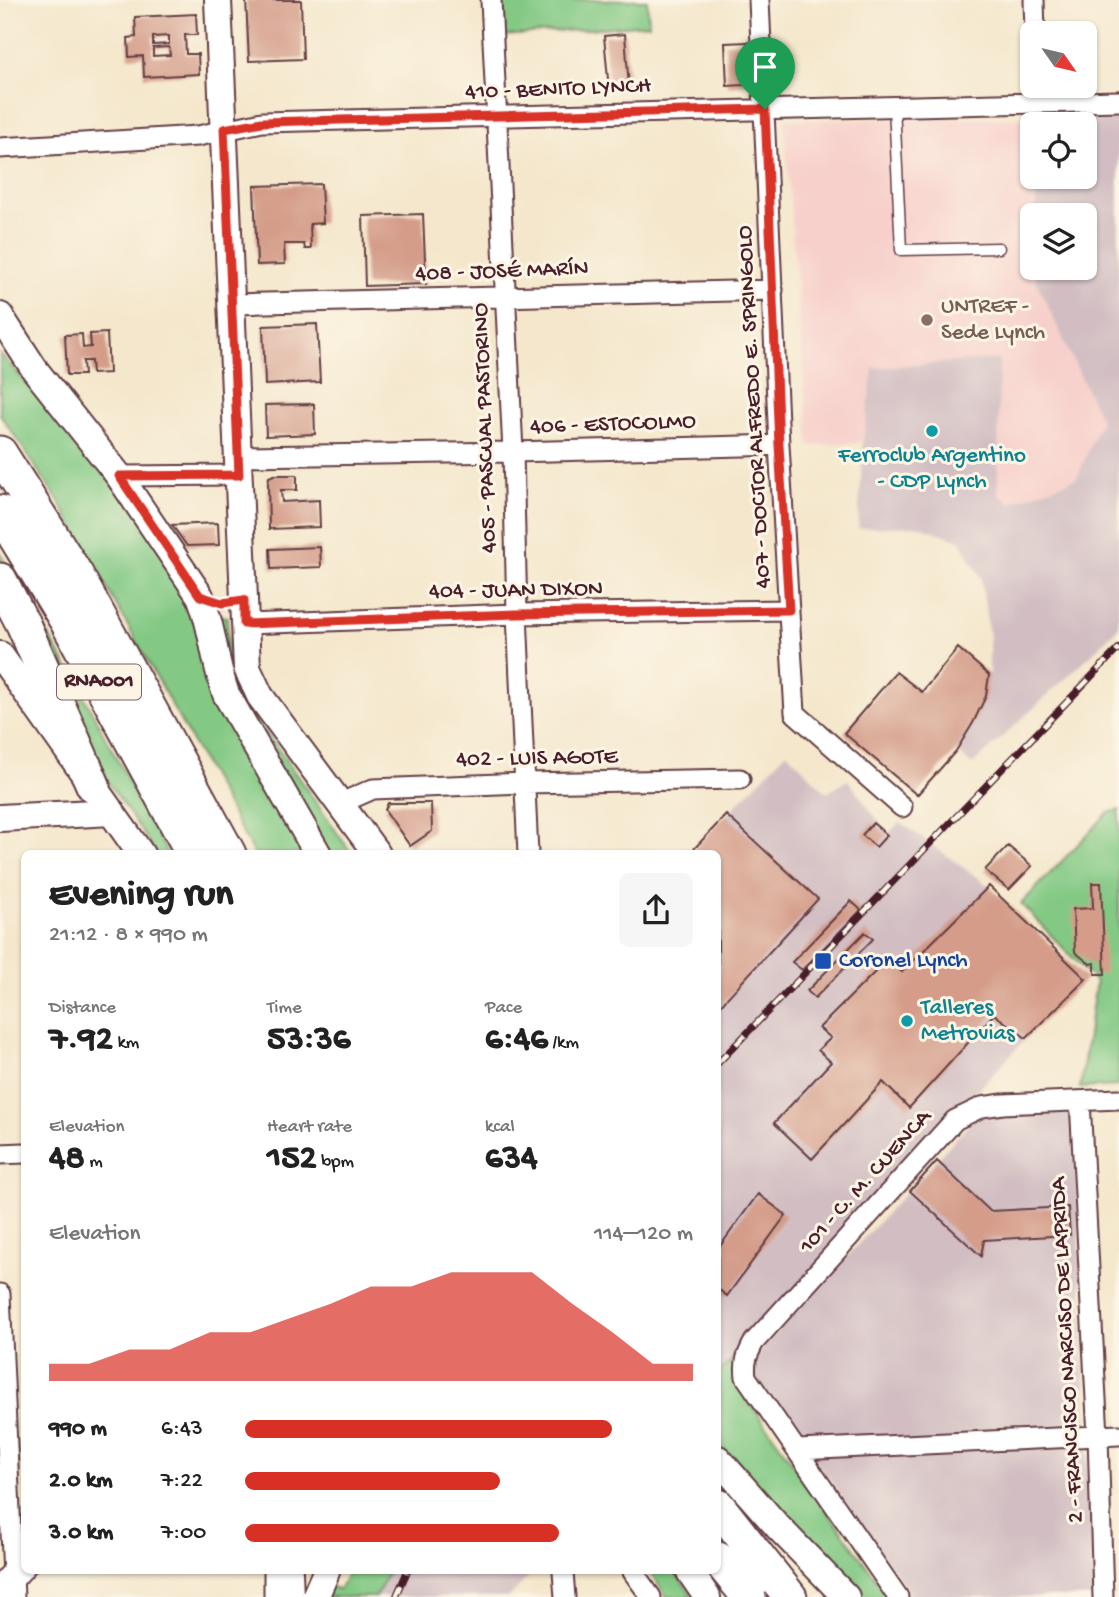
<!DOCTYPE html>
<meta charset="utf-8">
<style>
body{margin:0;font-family:"Gochi Hand",sans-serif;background:#f6f6f6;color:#222;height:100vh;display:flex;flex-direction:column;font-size:26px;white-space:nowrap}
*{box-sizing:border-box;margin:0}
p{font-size:23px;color:#767676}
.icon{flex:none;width:38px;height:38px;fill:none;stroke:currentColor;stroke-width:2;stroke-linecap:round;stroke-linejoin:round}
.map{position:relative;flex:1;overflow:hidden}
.panel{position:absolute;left:21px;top:850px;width:700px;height:724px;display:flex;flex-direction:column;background:#fff;border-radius:10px;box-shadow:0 2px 5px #0004}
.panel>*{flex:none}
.needle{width:46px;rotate:124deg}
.fabs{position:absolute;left:1020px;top:21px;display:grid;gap:14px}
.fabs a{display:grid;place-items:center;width:77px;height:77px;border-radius:10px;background:#fff;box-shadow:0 2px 5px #0004;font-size:35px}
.pin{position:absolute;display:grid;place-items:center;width:60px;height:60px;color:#fff;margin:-72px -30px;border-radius:50% 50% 50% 0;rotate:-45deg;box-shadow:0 0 7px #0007}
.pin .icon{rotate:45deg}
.round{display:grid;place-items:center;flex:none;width:74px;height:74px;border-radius:10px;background:#f6f6f6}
.head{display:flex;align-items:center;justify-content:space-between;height:119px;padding:0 28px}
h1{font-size:38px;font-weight:700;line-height:52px}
.metrics{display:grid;grid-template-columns:repeat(3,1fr);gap:10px;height:119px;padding:7px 28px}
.metrics div{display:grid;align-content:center}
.metrics b{font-size:35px;font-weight:700}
.metrics small{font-size:19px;font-weight:400}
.metrics p{font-size:19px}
.chart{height:196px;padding:14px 28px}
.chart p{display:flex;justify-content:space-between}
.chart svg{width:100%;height:126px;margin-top:7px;fill:#d93025;opacity:.7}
ul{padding:0 28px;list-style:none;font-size:23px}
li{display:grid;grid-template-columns:112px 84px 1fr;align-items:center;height:52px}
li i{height:18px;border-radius:9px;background:#d93025}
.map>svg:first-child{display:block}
</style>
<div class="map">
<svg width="1119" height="1597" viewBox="0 0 1119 1597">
<rect width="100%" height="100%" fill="#fcf5e5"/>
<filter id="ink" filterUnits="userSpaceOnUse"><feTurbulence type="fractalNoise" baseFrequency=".0143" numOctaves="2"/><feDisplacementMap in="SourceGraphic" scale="14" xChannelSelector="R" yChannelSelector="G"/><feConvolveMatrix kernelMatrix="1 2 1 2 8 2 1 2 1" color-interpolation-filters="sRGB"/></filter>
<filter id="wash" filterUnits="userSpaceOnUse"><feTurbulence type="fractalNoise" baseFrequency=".00686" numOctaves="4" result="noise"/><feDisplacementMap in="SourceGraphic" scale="28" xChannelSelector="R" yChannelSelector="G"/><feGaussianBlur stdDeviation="1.57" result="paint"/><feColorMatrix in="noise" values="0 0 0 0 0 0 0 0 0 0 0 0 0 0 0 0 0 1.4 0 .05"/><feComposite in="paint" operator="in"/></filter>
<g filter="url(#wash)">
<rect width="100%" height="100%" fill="#f4e7cc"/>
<path fill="#f7d0cb" d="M1036 118V124H1032V177H1036V215H1032V268H1036V281L1102 420 1077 478 1011 503 998 494 999 360 873 368 863 442 809 446 784 120Z"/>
<path fill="#d2bec2" d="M1119 116V626L1092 654 972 765 956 751 973 723 986 696 989 675V636L981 578 960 540 919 526 858 528 863 442 873 368 999 359 998 494 1011 503 1077 478 1101 420 1036 281V268H1085V215H1036V177H1085V124H1036V118Z
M787 752 827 793 848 780 888 834 900 822 989 886 1086 979 1026 1038 718 1375V854H689Z
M990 1111 1074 1112 1094 1597H912L802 1440 752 1374 756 1355 972 1121Z
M388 1572H533L509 1597H376Z"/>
<path fill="#83c984" stroke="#667458" stroke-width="2" d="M502 0H647L649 24 505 36Z
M0 354 22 378 75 426 190 587 308 854H254L60 503 0 414Z
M0 553 76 682 168 854H157L84 747 0 561Z
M217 616 227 617 229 670 241 696 352 854H329L237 699 225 669Z
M1119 810V1086L1080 1088 1096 982 1021 904 1108 813Z
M740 1351C736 1369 736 1378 744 1395L889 1597H862L801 1537 718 1442V1375Z
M348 1572H388L376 1597H326L330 1586 339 1590Z
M650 1572H675L693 1597H667Z"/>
<g id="blocks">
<path fill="#d49c89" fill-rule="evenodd" d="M246 0H301L303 59 249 61Z
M196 14 197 35H185L186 54H198L199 74 144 77 143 56 129 57 128 38 136 37 135 17ZM169 36V44L153 45V37ZM169 47 170 55 153 56V48Z
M625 34 629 89 609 90 604 36Z
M748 42 749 81 744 85 727 86 725 43Z
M321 184 323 223 310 224 311 249H305L304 244H284L285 264 257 265 254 186Z
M423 214 426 284 365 286 363 216Z
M317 324 320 382 265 385 263 326Z
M107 333 109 373 92 374 91 361H83L84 375H67L65 335 82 334 83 348 91 347 90 334Z
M314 404 315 434 266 436 265 405Z
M274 475H297V490H281L282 502 319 500 320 527 269 529 268 482 269 477Z
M218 523 219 545 187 546 172 525Z
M320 547 321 567 271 569 270 549Z
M958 648 989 675 986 696 973 723 956 751 917 795 844 733 896 672 922 692Z
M388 803H431L432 831 410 846 385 810Z
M726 815 818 899 718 1008V854H689Z
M873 823 887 835 876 847 862 835Z
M1008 846 1032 866 1009 890 985 870Z
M1092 883H1101L1105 974H1095V963L1090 964 1075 952 1073 909 1093 908Z
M989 886 1086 979 1026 1038 994 1014 909 1108 883 1082 812 1159 774 1123 831 1062 818 1050 831 1038 819 1028 888 959 902 972Z
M851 901 861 910 802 970 792 962Z
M865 932 873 939 815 998 807 991Z
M937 1161 990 1211 1068 1207 1070 1235 984 1240 981 1256 910 1191Z
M758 1194 786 1215 727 1296 718 1289V1249Z"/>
</g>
</g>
<g filter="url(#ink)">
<use href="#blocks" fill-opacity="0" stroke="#643d43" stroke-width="2"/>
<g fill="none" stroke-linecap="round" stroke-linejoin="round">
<defs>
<path id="lane" d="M894 106 901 250 999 248"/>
<path id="street" d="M491 0 513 452 517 614 528 854
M759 0 779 445 795 713 902 807
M1034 0 1035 33
M0 148 198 136 262 122 1119 101
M231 304 773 290
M238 456 513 452 779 445
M119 476 239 475
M244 624 517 614 789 610
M339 804 373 789 524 783 740 779
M1080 1101 1098 1436 1103 1597
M0 1154 24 1153
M0 1294 14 1597
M798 1450 1119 1435
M274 1572V1597
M563 1572 565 1597
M633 1572 651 1597
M898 1597 746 1377C744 1362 747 1355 754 1342L955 1120 982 1107 1003 1104 1119 1099"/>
<path id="secondary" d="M218 0 247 668 260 696 377 854
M0 316 35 370 119 476 200 596C213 627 214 662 226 694L318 854
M0 655 141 854
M0 818 112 812
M718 1459 778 1527 846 1597
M289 1572 290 1597
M690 1572 707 1597
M0 1590 24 1563
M315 1597 326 1572"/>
<path id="highway" d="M0 453 76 574 229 854
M0 512 66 620 193 854
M0 580 23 624 93 785
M718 1506 790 1597
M718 1559 749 1597"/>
</defs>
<use href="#lane" stroke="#643d43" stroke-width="13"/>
<use href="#street" stroke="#643d43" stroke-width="23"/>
<use href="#secondary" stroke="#643d43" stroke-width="30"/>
<use href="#highway" stroke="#643d43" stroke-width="37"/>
<use href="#lane" stroke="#fff" stroke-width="10"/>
<use href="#street" stroke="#fff" stroke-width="19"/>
<use href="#secondary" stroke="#fff" stroke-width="26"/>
<use href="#highway" stroke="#fff" stroke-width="33"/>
<defs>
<path id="rail" d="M718 1063 1119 648
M396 1597 407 1572"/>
</defs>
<use href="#rail" stroke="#4a1f2b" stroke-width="7"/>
<use href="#rail" stroke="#fcf5e5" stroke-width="4.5" stroke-dasharray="13" stroke-linecap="butt"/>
</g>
</g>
<g fill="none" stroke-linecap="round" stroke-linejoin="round" filter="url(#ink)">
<defs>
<path id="route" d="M765 109 779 445 789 610 517 614 244 624V600L222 603 200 596 119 476 239 475 224 129 262 122Z"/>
</defs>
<use href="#route" stroke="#fff" stroke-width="14"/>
<use href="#route" stroke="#d93025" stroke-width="9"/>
</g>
<circle fill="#8d6e63" stroke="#fcf5e5" stroke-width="2.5" cx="927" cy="320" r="7"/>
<g fill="#0f9aa8" stroke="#fcf5e5" stroke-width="2.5">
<circle cx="932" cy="431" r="7"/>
<circle cx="907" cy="1021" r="7"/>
</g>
<rect fill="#1a4fb4" stroke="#fcf5e5" stroke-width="2.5" x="814" y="952" width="18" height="18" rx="3.5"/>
<g text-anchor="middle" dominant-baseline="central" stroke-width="6" stroke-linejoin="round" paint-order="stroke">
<rect fill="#fcf5e5" stroke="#7f5f63" stroke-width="2" x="57" y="664.5" width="84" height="35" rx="5"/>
<g font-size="21" font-weight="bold" fill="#4a1f2b">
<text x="99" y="682">RNA001</text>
</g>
<g font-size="23" fill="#4a1f2b" stroke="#fcf5e5">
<text transform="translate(558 90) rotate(-2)">410 - BENITO LYNCH</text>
<text transform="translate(502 272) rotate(-2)">408 - JOSÉ MARÍN</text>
<text transform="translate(755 407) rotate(-93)">407 - DOCTOR ALFREDO E. SPRINGOLO</text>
<text transform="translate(613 425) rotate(-2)">406 - ESTOCOLMO</text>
<text transform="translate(486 428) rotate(-92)">405 - PASCUAL PASTORINO</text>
<text transform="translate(516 591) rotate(-1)">404 - JUAN DIXON</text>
<text transform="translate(537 759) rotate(-1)">402 - LUIS AGOTE</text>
<text transform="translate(866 1182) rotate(-48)">101 - C. M. CUENCA</text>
<text transform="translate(1068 1350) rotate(-93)">2 - FRANCISCO NARCISO DE LAPRIDA</text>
</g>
<g font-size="23" fill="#785e54" stroke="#fcf5e5" text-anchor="start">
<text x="941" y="307">UNTREF -<tspan x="941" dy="26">Sede Lynch</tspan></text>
</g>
<g font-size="23" fill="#0d838f" stroke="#fcf5e5">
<text x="932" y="456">Ferroclub Argentino<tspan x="932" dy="26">- CDP Lynch</tspan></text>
<text x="921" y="1008" text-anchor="start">Talleres<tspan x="921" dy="26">Metrovias</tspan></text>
</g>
<g font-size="23" fill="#164399" stroke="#fcf5e5" text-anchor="start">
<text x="839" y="961">Coronel Lynch</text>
</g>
</g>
</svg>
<div class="fabs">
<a><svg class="needle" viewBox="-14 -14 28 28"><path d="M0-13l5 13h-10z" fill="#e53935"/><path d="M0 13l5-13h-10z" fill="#767676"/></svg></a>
<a><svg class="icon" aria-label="locate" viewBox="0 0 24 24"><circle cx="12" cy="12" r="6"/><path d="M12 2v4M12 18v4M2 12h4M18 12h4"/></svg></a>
<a><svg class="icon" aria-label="layers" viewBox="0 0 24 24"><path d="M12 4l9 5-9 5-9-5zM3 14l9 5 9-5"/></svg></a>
</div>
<div class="pin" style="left:765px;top:109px;background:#1e9e55"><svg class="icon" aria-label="arrive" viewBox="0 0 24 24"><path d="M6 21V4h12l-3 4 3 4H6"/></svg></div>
<section class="panel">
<div class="head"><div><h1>Evening run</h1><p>21:12 · 8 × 990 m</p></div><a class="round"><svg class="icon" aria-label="share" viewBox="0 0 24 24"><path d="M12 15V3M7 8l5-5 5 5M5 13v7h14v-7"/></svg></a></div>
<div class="metrics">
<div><p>Distance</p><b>7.92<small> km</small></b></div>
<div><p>Time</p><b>53:36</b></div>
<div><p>Pace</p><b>6:46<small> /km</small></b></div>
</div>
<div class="metrics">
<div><p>Elevation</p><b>48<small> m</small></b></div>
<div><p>Heart rate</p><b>152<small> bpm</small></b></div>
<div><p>kcal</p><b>634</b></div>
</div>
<div class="chart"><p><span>Elevation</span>114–120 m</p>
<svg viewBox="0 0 160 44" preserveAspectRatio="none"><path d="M0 44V38L10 38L20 33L30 33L40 27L50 27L60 22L70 17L80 11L90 11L100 6L110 6L120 6L130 17L140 27L150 38L160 38V44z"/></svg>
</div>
<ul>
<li><b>990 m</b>6:43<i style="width:82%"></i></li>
<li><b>2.0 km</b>7:22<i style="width:57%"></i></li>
<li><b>3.0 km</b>7:00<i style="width:70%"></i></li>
</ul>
</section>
</div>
